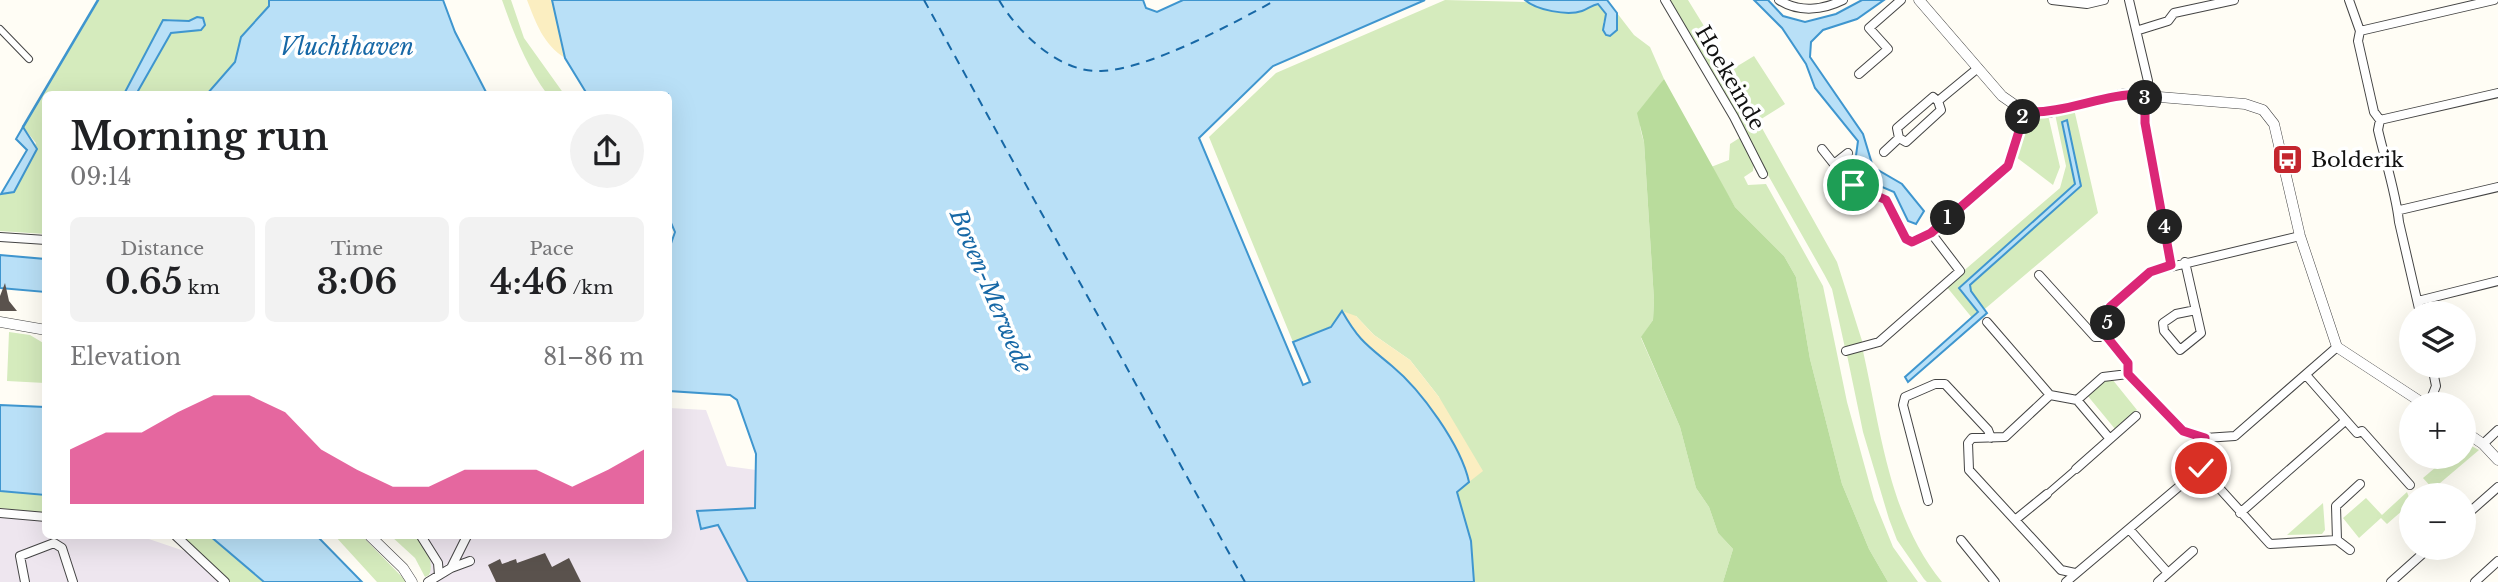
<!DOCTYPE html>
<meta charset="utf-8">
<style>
body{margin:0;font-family:"Libre Baskerville",serif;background:#f2f2f2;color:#202124;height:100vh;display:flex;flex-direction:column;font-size:26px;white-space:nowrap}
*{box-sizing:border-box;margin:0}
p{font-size:23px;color:#757577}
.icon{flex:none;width:38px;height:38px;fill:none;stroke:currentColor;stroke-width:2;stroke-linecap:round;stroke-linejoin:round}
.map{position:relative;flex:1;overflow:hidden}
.drawer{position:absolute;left:42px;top:91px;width:630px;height:448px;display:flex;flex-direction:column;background:#fff;border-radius:10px;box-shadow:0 7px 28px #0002}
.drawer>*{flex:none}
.tools{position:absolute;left:2399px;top:301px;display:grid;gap:14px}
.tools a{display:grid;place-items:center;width:77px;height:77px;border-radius:50%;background:#fff;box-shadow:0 7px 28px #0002;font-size:35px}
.pin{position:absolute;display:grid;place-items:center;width:60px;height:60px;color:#fff;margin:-30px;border:4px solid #fff;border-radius:50%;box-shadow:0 2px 7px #0007}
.km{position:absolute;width:35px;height:35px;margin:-18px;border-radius:50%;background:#222;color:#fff;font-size:19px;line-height:35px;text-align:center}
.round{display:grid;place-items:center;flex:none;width:74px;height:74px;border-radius:37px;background:#f2f2f2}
.head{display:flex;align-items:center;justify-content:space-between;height:119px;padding:0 28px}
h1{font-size:38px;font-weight:600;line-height:52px}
.stats{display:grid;grid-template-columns:repeat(3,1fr);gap:10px;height:119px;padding:7px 28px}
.stats div{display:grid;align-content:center;border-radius:10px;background:#f2f2f2;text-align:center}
.stats b{font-size:35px;font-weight:600}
.stats small{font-size:19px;font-weight:400}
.stats p{font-size:19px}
.chart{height:196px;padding:14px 28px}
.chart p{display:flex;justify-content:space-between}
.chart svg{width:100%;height:126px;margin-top:7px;fill:#db2777;opacity:.7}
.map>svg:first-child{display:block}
</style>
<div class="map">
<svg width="2498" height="582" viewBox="0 0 2498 582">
<rect width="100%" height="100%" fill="#fffdf5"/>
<path fill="#eee6ef" d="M669 408 706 410 727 466 756 470 755 508 698 511 718 525 748 582H434L413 536H668Z
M0 510 45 516 46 536H140L205 558 221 582H0Z"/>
<path fill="#d5ebbd" d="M99 0H269V6L241 37 235 62 207 94H140L138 91 171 33 201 30 190 21 167 19 124 94H46L45 234 0 231V195L14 192 36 143 23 127Z
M502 0H511L524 38 564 94H547C526 65 514 34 502 0Z
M1445 0 1598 4 1606 14 1603 23 1617 30V13L1634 35 1650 47 1664 79C1648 105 1632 106 1644 142L1654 300 1653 320 1641 338 1680 427 1696 488 1709 507 1718 533 1733 549 1723 582H1474L1471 541 1457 491 1439 397 1410 360 1374 335 1356 316 1293 342 1209 137 1276 73Z
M1669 0H1688L1731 70 1754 56 1785 104 1758 121 1837 262 1863 344 1845 348 1832 289 1824 274Z
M2074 109 2098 213 1973 319 1946 286 2060 188 2066 166 2055 114Z
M2032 115H2048L2060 167 2053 185 2016 157 2025 122Z
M1741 137 1754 162 1753 171 1744 177 1748 185 1766 184 1823 286 1847 402 1874 500 1893 547 1918 582H1888L1869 549 1842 484 1810 359 1796 277 1784 256 1735 207 1711 167 1729 160 1730 144Z
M9 332 30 335 45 344V383L7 381Z
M1863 351C1881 431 1889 517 1942 582H1927L1924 579 1897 540 1889 519 1863 432 1847 355Z
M2112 379 2137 410 2115 429 2087 395 2105 380Z
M2464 442 2479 450 2433 489 2423 478 2442 462 2438 457H2464Z
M0 491 45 495V513L0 508Z
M2407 492 2411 503 2387 524 2381 518 2359 538 2343 518 2366 498 2382 515Z
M2323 503 2325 530 2322 534 2287 535Z
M175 536H210L264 582H226Z
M335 536H362L407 582H377Z
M391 536H418C425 548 435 562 429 575L425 577 415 558Z"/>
<path fill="#b9dc9c" d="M1664 79 1735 207 1784 256 1796 277 1810 359 1842 484 1869 549 1888 582H1723L1733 549 1718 533 1709 507 1696 488 1680 427 1641 337 1653 320 1654 300 1644 142 1637 113Z"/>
<path fill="#fbeec1" d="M527 0H552L565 58C543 44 536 23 527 0Z
M1342 311 1356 316 1374 335 1410 360 1439 397 1483 471 1469 482C1461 445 1421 390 1392 366 1367 345 1359 341 1342 311Z"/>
<path fill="#b9e0f7" stroke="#3f96cf" stroke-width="2" d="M269 0H443L455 32 487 94H207L235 62 241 37 269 6Z
M552 0H1143L1146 8 1157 12 1183 0H1425L1273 66 1199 138 1303 385 1310 382 1293 342 1331 327 1342 311C1359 341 1367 345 1392 366 1421 390 1461 445 1469 482L1457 492 1471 541 1474 582H748L718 525 701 529 697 511 755 508 756 454 737 400 730 395 669 391 668 252 675 232 668 216V94H587L565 58Z
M1525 0H1607L1617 13V30L1610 36 1606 35 1603 30 1606 14 1598 4C1592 5 1588 9 1582 11 1567 16 1536 10 1525 0Z
M1754 0H1768L1783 16 1805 22 1836 14 1862 0H1884L1857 19 1823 30 1811 42 1810 57 1863 134 1873 167 1902 184 1924 211 1916 224 1908 221 1894 192 1868 181 1854 170 1858 141 1815 88 1806 64 1782 28Z
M197 17 203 18 205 25 201 30 171 33 138 91 140 94H124L163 20 189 21Z
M2067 120 2081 186 1970 285 1971 291 1987 313 1908 382 1905 377 1978 312 1959 288 2075 184 2062 122Z
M23 127 37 149 14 192 1 194 27 150 16 139Z
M0 255 45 259V292L0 288Z
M0 405 45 407V495L0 491Z
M210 536H317L362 582H264Z"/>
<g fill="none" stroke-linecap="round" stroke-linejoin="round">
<path stroke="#3f96cf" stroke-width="2.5" d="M23 127 98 0"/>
<path stroke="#1768a6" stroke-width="2" stroke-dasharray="9 7" stroke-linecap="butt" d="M924 0 1245 582
M999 0C1018 33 1060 73 1101 71 1150 69 1232 24 1276 0"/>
</g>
<path fill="#5a524d" d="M5 283 9 301 17 311H0V296Z
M545 553 552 567 569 558 581 582H496L488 565 500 559 502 564 516 559 517 563Z"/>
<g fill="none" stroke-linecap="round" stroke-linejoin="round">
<defs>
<path id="pedestrian" d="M0 29 29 59
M2047 494 2076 469"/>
<path id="minor" d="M1665 0 1734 117 1763 174
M1779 0C1799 13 1823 10 1843 0
M2052 0 2087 4 2104 0
M2129 0 2148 81 2144 112 2171 265
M2349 0 2360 31 2358 41 2374 112 2380 120 2378 130C2385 160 2396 193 2399 222L2420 313
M2139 30 2168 21 2174 13 2234 0
M2360 31 2494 0
M1859 74 1888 49 1869 28 1901 0
M1933 97 1938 101 1941 110 1906 142 1899 138 1897 128Z
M1938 101 1978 68
M2380 120 2498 93
M1822 149 1845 178 1886 200 1906 239 1917 241 1931 233
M1884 152 1899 138
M1834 164 1848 153
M2400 210 2498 187
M0 237 46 240
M2185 262 2201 333 2180 350 2164 331 2163 323 2176 314 2196 310
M2039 275 2095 337H2107
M2418 301 2498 281
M1987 322 2050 395
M1846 351 1879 342 1960 271 1931 233 2008 166 2025 112
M2128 374V363L2107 337 2110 307 2150 272 2300 236
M2306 375 2357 433 2362 431 2410 485
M2077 400 2110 439
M2429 404 2436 386 2432 366
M2483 444 2498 430
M2201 468 2270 544 2337 540 2336 506 2360 484
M2076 469 2136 416
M1928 501 1903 405 1905 397 1935 384H1945L1988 430 1991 438
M0 513 46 517
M2240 513 2345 421
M2464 517 2498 487
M2015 520 2047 494
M2129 529 2168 573
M176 536 225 582
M421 536 438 563 439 575
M1961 540 1995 582
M2337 540 2350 550
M451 568 467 536
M2075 573 2061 570 1969 470 1968 443 1972 438 2005 437 2050 395 2077 400 2103 377 2128 374 2183 431 2205 438
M25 582 20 556 54 543 62 548 73 582
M428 582 451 568 470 561
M2066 582 2201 468 2205 438 2235 436 2337 347
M2158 582 2193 551
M2391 582 2429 548
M2475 582 2498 561"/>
<path id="tertiary" d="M1919 0 2002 96 2025 112H2051L2123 94 2245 104 2263 110 2274 124 2300 236 2337 347 2424 404
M0 322 46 330
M2464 431 2483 444 2498 460
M370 536 403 568 412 582"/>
</defs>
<use href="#pedestrian" stroke="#444" stroke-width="8"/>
<use href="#minor" stroke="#444" stroke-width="10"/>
<use href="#tertiary" stroke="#444" stroke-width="11"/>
<use href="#pedestrian" stroke="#fff" stroke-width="6"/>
<use href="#minor" stroke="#fff" stroke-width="8"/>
<use href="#tertiary" stroke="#fff" stroke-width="10"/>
</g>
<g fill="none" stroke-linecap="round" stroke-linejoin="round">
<defs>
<path id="route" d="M1853 185 1886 200 1906 239 1912 242 1931 233 2008 166 2025 112C2066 114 2104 93 2145 94V123L2171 265 2150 272 2110 307 2107 337 2128 363V374L2183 431 2205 438 2201 468"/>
</defs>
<use href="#route" stroke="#fff" stroke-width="14"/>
<use href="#route" stroke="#db2777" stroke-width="9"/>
</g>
<defs>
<symbol id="bus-square" viewBox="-11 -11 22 22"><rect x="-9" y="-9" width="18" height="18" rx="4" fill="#c4262e" stroke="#fff"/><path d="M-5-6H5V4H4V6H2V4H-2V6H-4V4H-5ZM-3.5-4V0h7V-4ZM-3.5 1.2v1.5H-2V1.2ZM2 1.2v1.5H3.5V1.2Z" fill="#fff"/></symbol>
</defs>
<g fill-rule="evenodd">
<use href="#bus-square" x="2270" y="142" width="35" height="35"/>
</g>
<g text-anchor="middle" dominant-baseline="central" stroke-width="7" stroke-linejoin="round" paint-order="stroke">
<g font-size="21" fill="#111" stroke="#fff">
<text transform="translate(1730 78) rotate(60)">Hoekeinde</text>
</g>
<g font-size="21" fill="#111" stroke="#fff" text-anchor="start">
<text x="2311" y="160">Bolderik</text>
</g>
<g font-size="23" font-style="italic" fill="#1768a6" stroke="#fff">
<text x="347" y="47">Vluchthaven</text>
<text transform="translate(991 291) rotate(67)">Boven-Merwede</text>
</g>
</g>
</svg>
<div class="tools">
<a><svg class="icon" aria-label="layers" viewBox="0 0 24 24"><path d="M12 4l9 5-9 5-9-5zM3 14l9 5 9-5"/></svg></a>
<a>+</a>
<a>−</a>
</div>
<div class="pin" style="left:1853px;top:185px;background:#1e9e55"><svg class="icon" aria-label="arrive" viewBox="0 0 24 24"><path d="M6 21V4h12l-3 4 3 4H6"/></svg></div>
<div class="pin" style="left:2201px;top:468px;background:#d93025"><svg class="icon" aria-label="check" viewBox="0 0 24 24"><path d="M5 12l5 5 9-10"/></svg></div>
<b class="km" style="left:1948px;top:218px">1</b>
<b class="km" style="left:2023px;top:117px">2</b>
<b class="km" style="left:2145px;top:98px">3</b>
<b class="km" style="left:2165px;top:227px">4</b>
<b class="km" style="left:2108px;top:323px">5</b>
<section class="drawer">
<div class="head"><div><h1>Morning run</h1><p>09:14</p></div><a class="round"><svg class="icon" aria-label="share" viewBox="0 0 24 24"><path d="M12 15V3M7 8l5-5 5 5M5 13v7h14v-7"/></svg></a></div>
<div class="stats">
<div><p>Distance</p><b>0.65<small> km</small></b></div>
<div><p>Time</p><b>3:06</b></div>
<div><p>Pace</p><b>4:46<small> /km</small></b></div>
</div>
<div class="chart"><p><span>Elevation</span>81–86 m</p>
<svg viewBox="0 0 160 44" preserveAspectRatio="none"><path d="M0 44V25L10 19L20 19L30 12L40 6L50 6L60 12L70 25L80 32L90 38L100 38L110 32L120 32L130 32L140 38L150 32L160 25V44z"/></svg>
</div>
</section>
</div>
